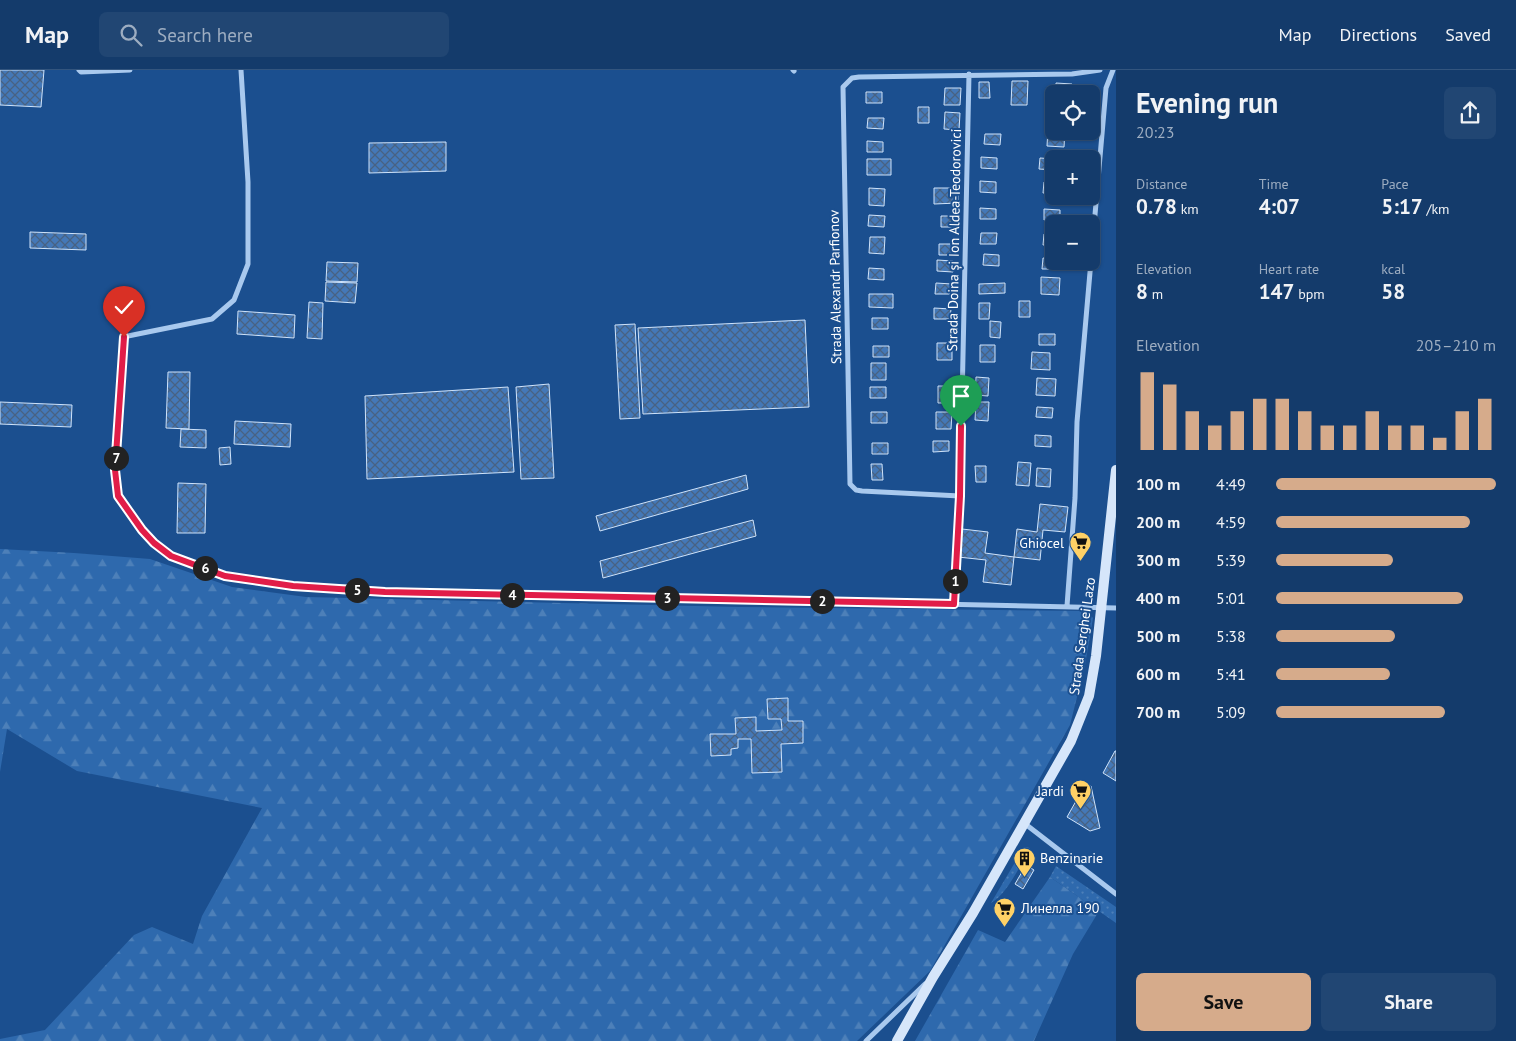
<!DOCTYPE html>
<meta charset="utf-8">
<style>
body{margin:0;font-family:"PT Sans",sans-serif;background:#214673;color:#f1f3f6;height:100vh;display:flex;flex-direction:column;font-size:19px;white-space:nowrap}
*{box-sizing:border-box;margin:0}
p{font-size:16px;color:#9dadc1}
.icon{flex:none;width:28px;height:28px;fill:none;stroke:currentColor;stroke-width:2;stroke-linecap:round;stroke-linejoin:round}
.map{position:relative;flex:1;overflow:hidden}
.side{display:flex;flex-direction:column;background:#143b6b;width:400px}
.side>*{flex:none}
.tools{position:absolute;left:1045px;top:15px;display:grid;gap:10px}
.tools a{display:grid;place-items:center;width:55px;height:55px;border-radius:8px;background:#143b6b;box-shadow:0 1px 4px #0004,0 0 0 1px #33557e;font-size:25px}
.pin{position:absolute;display:grid;place-items:center;width:42px;height:42px;color:#fff;margin:-51px -21px;border-radius:50% 50% 50% 0;rotate:-45deg;box-shadow:0 0 5px #0007}
.pin .icon{rotate:45deg}
.km{position:absolute;width:25px;height:25px;margin:-12px;border-radius:50%;background:#222;color:#fff;font-size:14px;line-height:25px;text-align:center}
.round{display:grid;place-items:center;flex:none;width:52px;height:52px;border-radius:8px;background:#214673}
.summary{display:flex;align-items:center;justify-content:space-between;height:85px;padding:0 20px}
h1{font-size:28px;font-weight:600;line-height:38px}
.stats{display:grid;grid-template-columns:repeat(3,1fr);gap:8px;height:85px;padding:5px 20px}
.stats div{display:grid;align-content:center}
.stats b{font-size:21px;font-weight:600}
.stats small{font-size:14px;font-weight:400}
.stats p{font-size:14px}
.chart{height:140px;padding:10px 20px}
.chart p{display:flex;justify-content:space-between}
.chart svg{width:100%;height:90px;margin-top:5px;stroke:#d6ab8b;stroke-width:6}
.button{display:flex;gap:10px;margin-top:auto;padding:10px 20px}
.button a{flex:1;height:58px;border-radius:8px;background:#d6ab8b;color:#111;font-size:20px;font-weight:600;line-height:58px;text-align:center}
.button a+a{background:#214673;color:#f1f3f6}
ul{padding:0 20px;list-style:none;font-size:16px}
li{display:grid;grid-template-columns:80px 60px 1fr;align-items:center;height:38px}
li i{height:12px;border-radius:6px;background:#d6ab8b}
header{display:flex;align-items:center;gap:30px;box-sizing:border-box;height:70px;padding:0 25px;background:#143b6b;border-bottom:1px solid #33557e}
header strong{font-size:24px}
nav{display:flex;gap:28px;margin-inline-start:auto;font-size:18px}
.search{width:350px;height:45px;background:#214673;display:flex;align-items:center;gap:12px;box-sizing:border-box;padding:0 18px;border-radius:8px;color:#9dadc1;font-size:19px}
main{display:flex;flex:1;min-height:0}
.map>svg:first-child{display:block}
</style>
<header>
<strong>Map</strong>
<div class="search"><svg class="icon" aria-label="search" viewBox="0 0 24 24"><circle cx="10" cy="10" r="6"/><path d="M15 15l6 6"/></svg>Search here</div>
<nav><a>Map</a><a>Directions</a><a>Saved</a></nav>
</header>
<main>
<div class="map">
<svg width="1116" height="971" viewBox="0 0 1116 971">
<defs>
<pattern id="green-dots" width="8" height="8" patternUnits="userSpaceOnUse" patternTransform="scale(1.25)"><rect width="8" height="8" fill="#2e69ad"/><path d="M2 2h.1M6 6h.1" fill="none" stroke="#4d80b9" stroke-width="1.8" stroke-linecap="round"/></pattern>
<pattern id="forest-firs" width="22" height="20" patternUnits="userSpaceOnUse" patternTransform="scale(1.25)"><rect width="22" height="20" fill="#2e69ad"/><path d="M5 1l3.5 6h-7zM16 11l3.5 6h-7z" fill="#4d80b9"/></pattern>
<pattern id="building-cross-hatch" width="8" height="8" patternUnits="userSpaceOnUse" patternTransform="scale(1.25)"><rect width="8" height="8" fill="#4478b7"/><path d="M0 0l8 8M0 8l8-8" fill="none" stroke="#486282"/></pattern>
</defs>
<rect width="100%" height="100%" fill="#1b4f8f"/>
<path fill="url(#green-dots)" d="M1024 777 1030 778C1021 794 1007 824 991 833Z
M1056 796 1116 837V853L1050 807Z"/>
<path fill="url(#forest-firs)" d="M0 479 74 483 150 489 232 517 306 527 739 537 1087 541 1093 548 1085 595 1070 655 930 901 857 971H0V969L45 960 134 865 152 857 193 874 202 846 262 738 77 701 7 659 0 702Z
M1050 807 1099 841 1073 884 1034 971H915L978 860 1005 872Z"/>
<path fill="url(#building-cross-hatch)" stroke="#cfe3fa" d="M0 0H44L41 37 0 35Z
M1012 11H1028L1027 35H1011Z
M979 12H989L990 28H979Z
M1056 13 1072 14 1071 24H1056Z
M945 18H961L960 35H944Z
M866 22H882V33H866Z
M918 37H929V53H918Z
M945 42 960 43 959 60 944 59Z
M868 48H884L883 59 867 58Z
M1048 59H1054V61H1065L1064 77 1047 76Z
M985 64H1001L1000 75 984 74Z
M867 71 883 72V82H867Z
M446 72V101L369 103V73Z
M981 87 997 88V99L981 98Z
M1040 88 1054 89V100L1039 99Z
M867 89H891V105H867Z
M980 111 996 112V123L980 122Z
M1044 112 1054 113V123H1043Z
M869 118 885 119 884 136 869 135Z
M934 118H958V133L934 134Z
M980 138 996 139V149H980Z
M1044 139 1060 140V151L1044 150Z
M869 145 885 146 884 157 868 156Z
M941 146H957V157H941Z
M30 162 86 164V180L30 178Z
M981 163H997L996 174H980Z
M1044 164 1054 165V175H1043Z
M870 167H885L884 184 869 183Z
M939 174H955V185H939Z
M984 184 999 185V196L983 195Z
M1043 188 1054 189V191H1059L1058 199H1042Z
M937 190 953 191V202L937 201Z
M327 192 358 193 357 212 326 211Z
M869 198 884 199V210L868 209Z
M1041 207 1060 208 1059 225 1041 224Z
M326 212 357 213 355 233 325 231Z
M936 213 952 214 951 224H935Z
M1005 213V223L979 224V214Z
M869 224H893V238L869 237Z
M1019 231H1030V247H1019Z
M309 232 323 233 322 269 307 268Z
M979 233H990L989 249H979Z
M934 238 951 239 950 249H934Z
M238 241 295 245 294 268 237 264Z
M872 248H888V259H872Z
M805 250 809 337 643 344 638 258Z
M990 251 1001 252 1000 268 990 267Z
M635 254 640 348 620 349 615 255Z
M1039 264H1055V275H1039Z
M937 273H952V290H937Z
M980 275H995V292H980Z
M873 276H889V287H873Z
M1032 282 1050 283V300L1031 299Z
M871 293H886V310H871Z
M168 302H190L189 359 166 358Z
M976 307 989 308 988 326 975 325Z
M1037 308 1056 309 1055 326 1036 325Z
M549 314 554 408 521 409 516 317Z
M938 316H953V333H938Z
M508 317 514 402 367 409 365 326Z
M870 317H886V328H870Z
M0 332 72 335 71 357 0 354Z
M976 332H989L988 351 975 350Z
M1037 337 1053 338 1052 348 1036 347Z
M871 342H887V353H871Z
M936 342H952L951 359H936Z
M235 351 291 354 290 377 234 374Z
M181 359 206 360V378L180 377Z
M1035 365 1051 366V377L1035 376Z
M933 371H949V381L933 382Z
M872 373H888V384H872Z
M230 377 231 394 220 395 219 378Z
M1018 392 1031 393 1029 416 1016 415Z
M871 394H882L883 410H872Z
M975 396H986V412H976Z
M1037 398 1051 399 1050 417 1036 416Z
M746 405 748 419 600 461 596 446Z
M178 413 206 414 205 463H177Z
M1040 434 1068 437 1065 462 1043 460 1040 490 1014 487 1017 459 1037 462Z
M753 450 756 466 603 508 600 491Z
M962 459 988 462 985 483 1014 487 1011 515 983 512 986 490 958 487Z
M788 628V651H803V673L781 674 782 702 752 703 751 669H738V678L731 679V685L711 686 710 664H736L735 648 756 647V661L782 660 781 649H768L767 629Z
M1115 681H1116V711L1103 703Z
M1091 716 1100 758 1090 761 1067 747 1084 717Z
M1026 795 1034 800 1023 819 1015 814Z"/>
<g fill="none" stroke-linecap="round" stroke-linejoin="round">
<path stroke="#a9c9ee" stroke-width="5" d="M79 0 81 2 130 0
M241 0 248 112V194L234 230 212 249 123 267 115 400 118 426 142 460 155 473 171 486 225 506 293 516 385 522 1116 538
M793 0 794 1
M960 426 862 421 856 420 850 414 843 17 852 8 859 7 1072 4 1100 0
M954 534 960 426 969 4
M1067 536 1075 428 1077 352 1106 18 1113 0
M1024 753 1116 824
M866 971 925 914"/>
<path stroke="#d6e6fa" stroke-width="10" d="M897 971 933 907 973 843 1071 671 1089 626 1096 586 1116 400"/>
</g>
<g fill="none" stroke-linecap="round" stroke-linejoin="round">
<defs>
<path id="route" d="M124 267 115 400 118 426 142 460 154 473 171 486 225 506 293 516 385 522 954 534 960 426 961 356"/>
</defs>
<use href="#route" stroke="#fff" stroke-width="10"/>
<use href="#route" stroke="#e11d48" stroke-width="6"/>
</g>
<defs>
<symbol id="supermarket-pin" viewBox="-11 -11 22 30"><path d="M0 17L-7.5 6A9.5 9.5 0 1 1 7.5 6Z" fill="#ffd166" stroke="#1b4f8f"/><path d="M-6-5.5h2.5l.6 2H6L4.5 2H-2.5L-4.4-4H-6ZM-1.5 3.2a1.3 1.3 0 1 0 .1 0ZM3 3.2a1.3 1.3 0 1 0 .1 0Z" fill="#111"/></symbol>
<symbol id="building-pin" viewBox="-11 -11 22 30"><path d="M0 17L-7.5 6A9.5 9.5 0 1 1 7.5 6Z" fill="#ffd166" stroke="#1b4f8f"/><path d="M-4-6H4V6H1V3H-1V6H-4ZM-2.5-4.3h1.7v1.8h-1.7ZM.8-4.3h1.7v1.8H.8ZM-2.5-1h1.7V.8h-1.7ZM.8-1h1.7V.8H.8Z" fill="#111"/></symbol>
</defs>
<g fill-rule="evenodd">
<use href="#supermarket-pin" x="1068" y="460" width="25" height="34"/>
<use href="#supermarket-pin" x="1068" y="708" width="25" height="34"/>
<use href="#building-pin" x="1012" y="776" width="25" height="34"/>
<use href="#supermarket-pin" x="992" y="826" width="25" height="34"/>
</g>
<g text-anchor="middle" dominant-baseline="central" stroke-width="4" stroke-linejoin="round" paint-order="stroke">
<g font-size="14" fill="#fff" stroke="#1b4f8f">
<text transform="translate(954 170) rotate(-89)">Strada Doina și Ion Aldea-Teodorovici</text>
<text transform="translate(835 217) rotate(-91)">Strada Alexandr Parfionov</text>
<text transform="translate(1082 566) rotate(-82)">Strada Serghei Lazo</text>
</g>
<g font-size="14" fill="#fff" stroke="#1b4f8f" text-anchor="end">
<text x="1064" y="473">Ghiocel</text>
<text x="1064" y="721">Jardi</text>
<text x="1040" y="788" text-anchor="start">Benzinarie</text>
<text x="1021" y="838" text-anchor="start">Линелла 190</text>
</g>
</g>
</svg>
<div class="tools">
<a><svg class="icon" aria-label="locate" viewBox="0 0 24 24"><circle cx="12" cy="12" r="6"/><path d="M12 2v4M12 18v4M2 12h4M18 12h4"/></svg></a>
<a>+</a>
<a>−</a>
</div>
<div class="pin" style="left:961px;top:356px;background:#1e9e55"><svg class="icon" aria-label="arrive" viewBox="0 0 24 24"><path d="M6 21V4h12l-3 4 3 4H6"/></svg></div>
<div class="pin" style="left:124px;top:267px;background:#d93025"><svg class="icon" aria-label="check" viewBox="0 0 24 24"><path d="M5 12l5 5 9-10"/></svg></div>
<b class="km" style="left:955px;top:511px">1</b>
<b class="km" style="left:822px;top:531px">2</b>
<b class="km" style="left:667px;top:528px">3</b>
<b class="km" style="left:512px;top:525px">4</b>
<b class="km" style="left:357px;top:520px">5</b>
<b class="km" style="left:205px;top:498px">6</b>
<b class="km" style="left:116px;top:388px">7</b>
</div>
<section class="side">
<div class="summary"><div><h1>Evening run</h1><p>20:23</p></div><a class="round"><svg class="icon" aria-label="share" viewBox="0 0 24 24"><path d="M12 15V3M7 8l5-5 5 5M5 13v7h14v-7"/></svg></a></div>
<div class="stats">
<div><p>Distance</p><b>0.78<small> km</small></b></div>
<div><p>Time</p><b>4:07</b></div>
<div><p>Pace</p><b>5:17<small> /km</small></b></div>
</div>
<div class="stats">
<div><p>Elevation</p><b>8<small> m</small></b></div>
<div><p>Heart rate</p><b>147<small> bpm</small></b></div>
<div><p>kcal</p><b>58</b></div>
</div>
<div class="chart"><p><span>Elevation</span>205–210 m</p>
<svg viewBox="0 0 160 44" preserveAspectRatio="none"><path d="M5 44V6M15 44V12M25 44V25M35 44V32M45 44V25M55 44V19M65 44V19M75 44V25M85 44V32M95 44V32M105 44V25M115 44V32M125 44V32M135 44V38M145 44V25M155 44V19"/></svg>
</div>
<ul>
<li><b>100 m</b>4:49<i style="width:100%"></i></li>
<li><b>200 m</b>4:59<i style="width:88%"></i></li>
<li><b>300 m</b>5:39<i style="width:53%"></i></li>
<li><b>400 m</b>5:01<i style="width:85%"></i></li>
<li><b>500 m</b>5:38<i style="width:54%"></i></li>
<li><b>600 m</b>5:41<i style="width:52%"></i></li>
<li><b>700 m</b>5:09<i style="width:77%"></i></li>
</ul>
<div class="button"><a>Save</a><a>Share</a></div>
</section>
</main>
